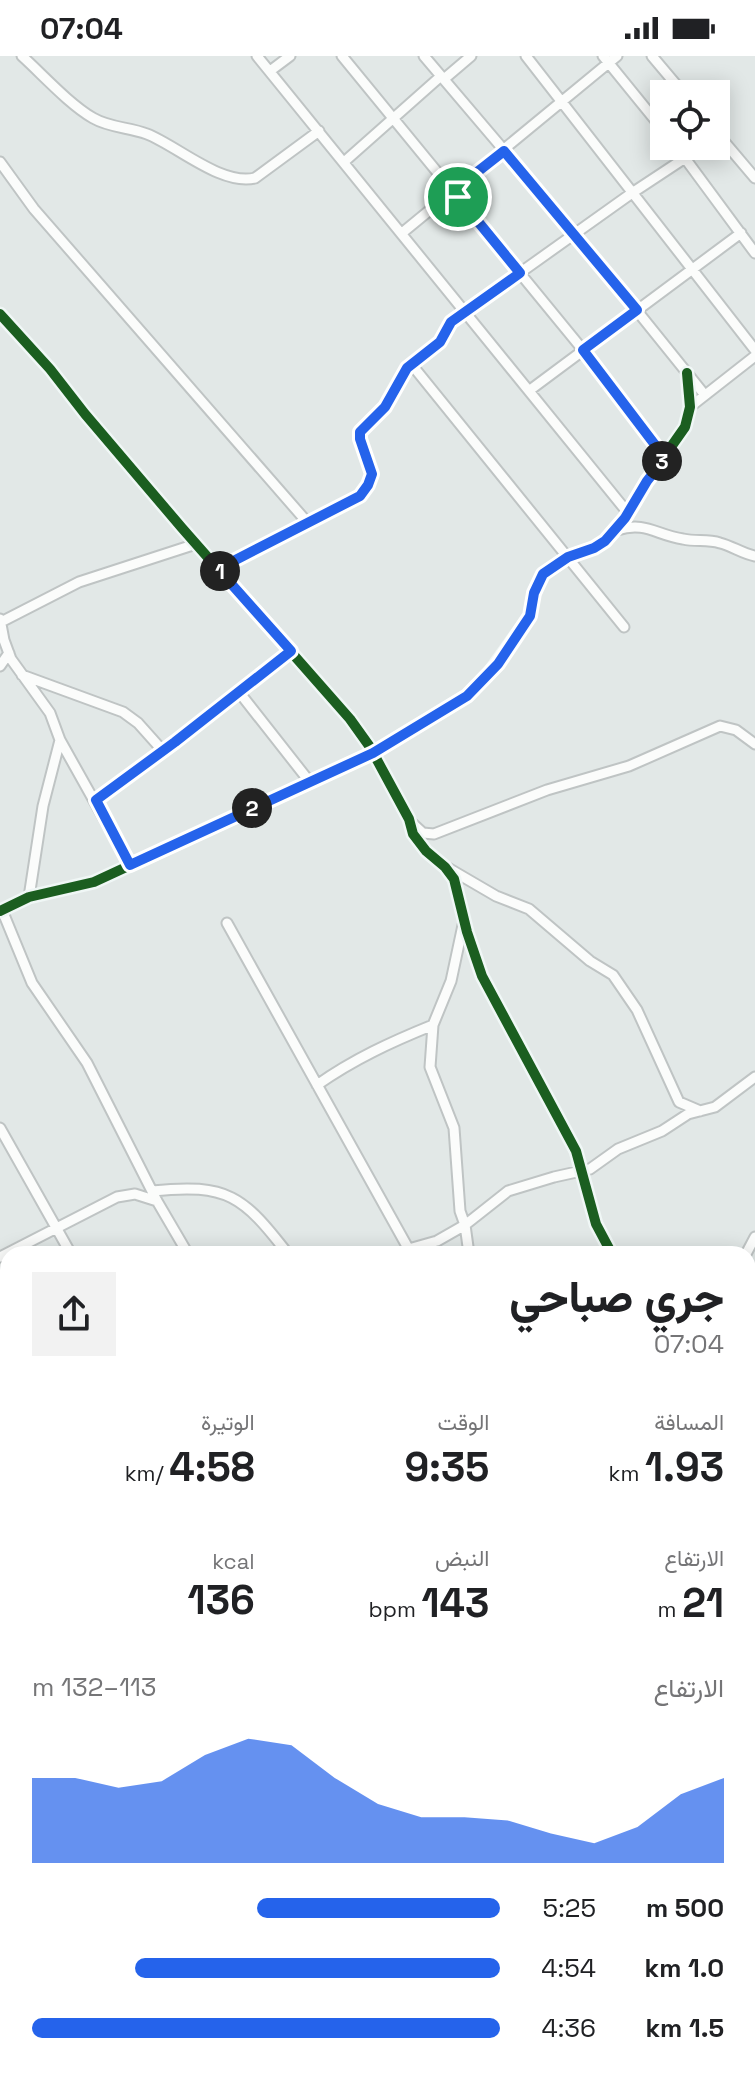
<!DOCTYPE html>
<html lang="ar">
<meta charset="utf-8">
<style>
body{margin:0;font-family:"Space Grotesk",Vazirmatn,sans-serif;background:#f2f2f2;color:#202124;direction:rtl;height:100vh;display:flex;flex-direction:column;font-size:30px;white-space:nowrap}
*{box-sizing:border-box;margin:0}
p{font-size:26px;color:#757577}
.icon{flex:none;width:44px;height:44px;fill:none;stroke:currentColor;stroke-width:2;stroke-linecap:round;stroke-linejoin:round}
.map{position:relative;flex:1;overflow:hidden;direction:ltr}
.panel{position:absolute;left:0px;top:1190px;width:756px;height:830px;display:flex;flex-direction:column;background:#fff;border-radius:24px 24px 0 0;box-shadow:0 4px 20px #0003;direction:rtl}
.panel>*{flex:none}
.controls{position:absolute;left:650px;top:24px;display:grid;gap:16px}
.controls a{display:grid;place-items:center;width:80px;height:80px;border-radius:0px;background:#fff;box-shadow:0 4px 20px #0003;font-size:40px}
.pin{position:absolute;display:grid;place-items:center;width:68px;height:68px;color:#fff;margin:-34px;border:4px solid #fff;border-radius:50%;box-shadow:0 2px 8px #0007}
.km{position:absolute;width:40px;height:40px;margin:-20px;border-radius:50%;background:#222;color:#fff;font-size:22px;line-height:40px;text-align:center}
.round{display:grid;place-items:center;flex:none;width:84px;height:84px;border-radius:0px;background:#f2f2f2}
.head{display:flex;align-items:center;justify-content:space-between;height:136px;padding:0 32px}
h1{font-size:44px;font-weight:800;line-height:60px}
.figures{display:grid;grid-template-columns:repeat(3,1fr);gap:12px;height:136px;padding:8px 32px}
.figures div{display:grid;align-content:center}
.figures b{font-size:40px;font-weight:800}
.figures small{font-size:22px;font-weight:400}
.figures p{font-size:22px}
.chart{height:224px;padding:16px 32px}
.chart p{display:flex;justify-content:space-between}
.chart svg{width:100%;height:144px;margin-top:8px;fill:#2563eb;opacity:.7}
ul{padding:0 32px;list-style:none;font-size:26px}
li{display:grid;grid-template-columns:128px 96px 1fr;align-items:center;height:60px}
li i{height:20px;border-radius:10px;background:#2563eb}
.status{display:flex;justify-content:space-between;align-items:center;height:56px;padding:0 40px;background:#fff;direction:ltr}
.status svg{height:22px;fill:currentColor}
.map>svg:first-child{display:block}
</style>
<div class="status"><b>07:04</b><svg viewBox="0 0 49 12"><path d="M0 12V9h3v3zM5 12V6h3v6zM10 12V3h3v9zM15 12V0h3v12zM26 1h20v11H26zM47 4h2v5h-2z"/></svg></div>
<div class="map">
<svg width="755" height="2019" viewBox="0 0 755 2019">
<rect width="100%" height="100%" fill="#e2e8e7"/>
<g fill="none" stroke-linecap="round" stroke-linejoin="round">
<defs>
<path id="minor" d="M22 0C43 19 69 48 93 62 110 72 129 71 147 78 176 89 221 130 255 122L319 75
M257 0 628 457
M342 0 583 294 665 402
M424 0 576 179 704 338
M526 0 755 294
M603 0 664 75
M652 0 684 38
M270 15 290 0
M444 23 471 0
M716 76 755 122
M676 90 755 197
M0 106 34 153 307 466
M344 106 441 20
M402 177 617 0
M0 258 50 313 85 358 182 472 350 663 370 691 409 763 413 778 426 795 445 811 454 823 467 876 482 920 576 1095 596 1168 612 1198
M412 309 624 571
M530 334 741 177
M690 351 755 300
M617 474C646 465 656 479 683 483 696 486 707 483 720 487 732 490 743 498 755 500
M218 513 360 440 368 429 372 418 360 383V376L385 351 395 331 407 312 440 286 451 266 632 137 685 102
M0 563 4 584 11 603 50 657 60 684 130 809
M1 566 79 526 196 488
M0 610 9 597
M22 619 123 656 138 667 163 695
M239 636 309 725
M96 744 175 686 291 595
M412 767 423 777 434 778 547 734 629 710 720 670 736 674 755 688
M448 812 496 840 529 853 590 905 613 919 637 954 679 1046 700 1055
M29 841 43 750 60 684
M2 854 32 927 87 1007 157 1145 188 1198
M0 855 29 841 94 826 373 697 467 640 487 620 530 560 534 537 543 518 568 501 594 492 605 485 625 462 647 425 685 371 690 351 687 317
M227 867 408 1192
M463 869 451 925 433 969 430 1011 454 1072 460 1155 465 1169 469 1198
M317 1029C354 1003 391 986 433 969
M0 1072 71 1198
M152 1135C228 1127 243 1140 288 1198
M391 1198 437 1185 465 1169 508 1135 554 1121 590 1113 618 1093 662 1075 688 1058 715 1051 755 1021
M746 1198 755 1181
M0 1201 117 1141 135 1138 157 1145
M0 1266 8 1281
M0 1324 8 1325
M748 1392 755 1405
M0 1416 8 1431
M0 1521 8 1518
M0 1570 8 1588
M748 1689 755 1690
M0 1757 8 1754
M748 1799 755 1807
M0 1848 8 1858
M748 1865 755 1873
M748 1957 755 1961
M158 2012 171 2019
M607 2012V2019
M671 2012 678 2019
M716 2012 720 2019
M414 2019V2012"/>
</defs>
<use href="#minor" stroke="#bfc4c4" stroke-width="13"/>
<use href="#minor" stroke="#fbfcfb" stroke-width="9"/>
<defs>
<path id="cycleway" d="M0 258 50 313 85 358 182 472 350 663 370 691 409 763 413 778 426 795 445 811 454 823 467 876 482 920 576 1095 596 1168 612 1198
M0 855 29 841 94 826 373 697 467 640 487 620 530 560 534 537 543 518 568 501 594 492 605 485 625 462 647 425 685 371 690 351 687 317"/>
</defs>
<use href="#cycleway" stroke="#f0f7f6" stroke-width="15"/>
<use href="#cycleway" stroke="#1b5e20" stroke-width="10"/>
</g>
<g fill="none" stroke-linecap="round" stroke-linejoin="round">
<defs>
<path id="route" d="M504 95 637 254 583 294 665 402 647 425 625 462 605 485 594 492 568 501 543 518 534 537 530 560 498 608 467 640 373 697 130 809 96 744 175 686 291 595 218 513 360 440 368 429 372 418 360 383V376L385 351 407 312 440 286 451 266 520 217 453 135Z"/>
</defs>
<use href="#route" stroke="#fff" stroke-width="16"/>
<use href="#route" stroke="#2563eb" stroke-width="10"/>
</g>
</svg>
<div class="controls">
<a><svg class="icon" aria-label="locate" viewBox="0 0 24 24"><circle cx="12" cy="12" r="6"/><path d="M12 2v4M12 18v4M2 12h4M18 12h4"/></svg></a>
</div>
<div class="pin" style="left:458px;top:141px;background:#1e9e55"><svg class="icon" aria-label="arrive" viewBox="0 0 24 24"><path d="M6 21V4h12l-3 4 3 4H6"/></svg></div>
<b class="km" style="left:220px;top:515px">1</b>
<b class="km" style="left:252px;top:752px">2</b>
<b class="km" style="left:662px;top:405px">3</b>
<section class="panel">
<div class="head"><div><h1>جري صباحي</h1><p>07:04</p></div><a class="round"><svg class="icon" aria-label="share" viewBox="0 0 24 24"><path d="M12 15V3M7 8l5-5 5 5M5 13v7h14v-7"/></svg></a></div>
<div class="figures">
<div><p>المسافة</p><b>1.93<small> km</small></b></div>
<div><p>الوقت</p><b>9:35</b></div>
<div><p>الوتيرة</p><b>4:58<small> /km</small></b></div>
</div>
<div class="figures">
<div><p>الارتفاع</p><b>21<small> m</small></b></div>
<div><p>النبض</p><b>143<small> bpm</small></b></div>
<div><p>kcal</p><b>136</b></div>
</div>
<div class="chart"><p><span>الارتفاع</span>113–132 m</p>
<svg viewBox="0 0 160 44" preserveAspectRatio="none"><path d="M0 44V18L10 18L20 21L30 19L40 11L50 6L60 8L70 18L80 26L90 30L100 30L110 31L120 35L130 38L140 33L150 23L160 18V44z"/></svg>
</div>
<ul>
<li><b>500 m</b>5:25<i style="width:52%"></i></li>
<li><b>1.0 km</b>4:54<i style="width:78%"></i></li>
<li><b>1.5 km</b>4:36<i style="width:100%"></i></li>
</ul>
</section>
</div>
